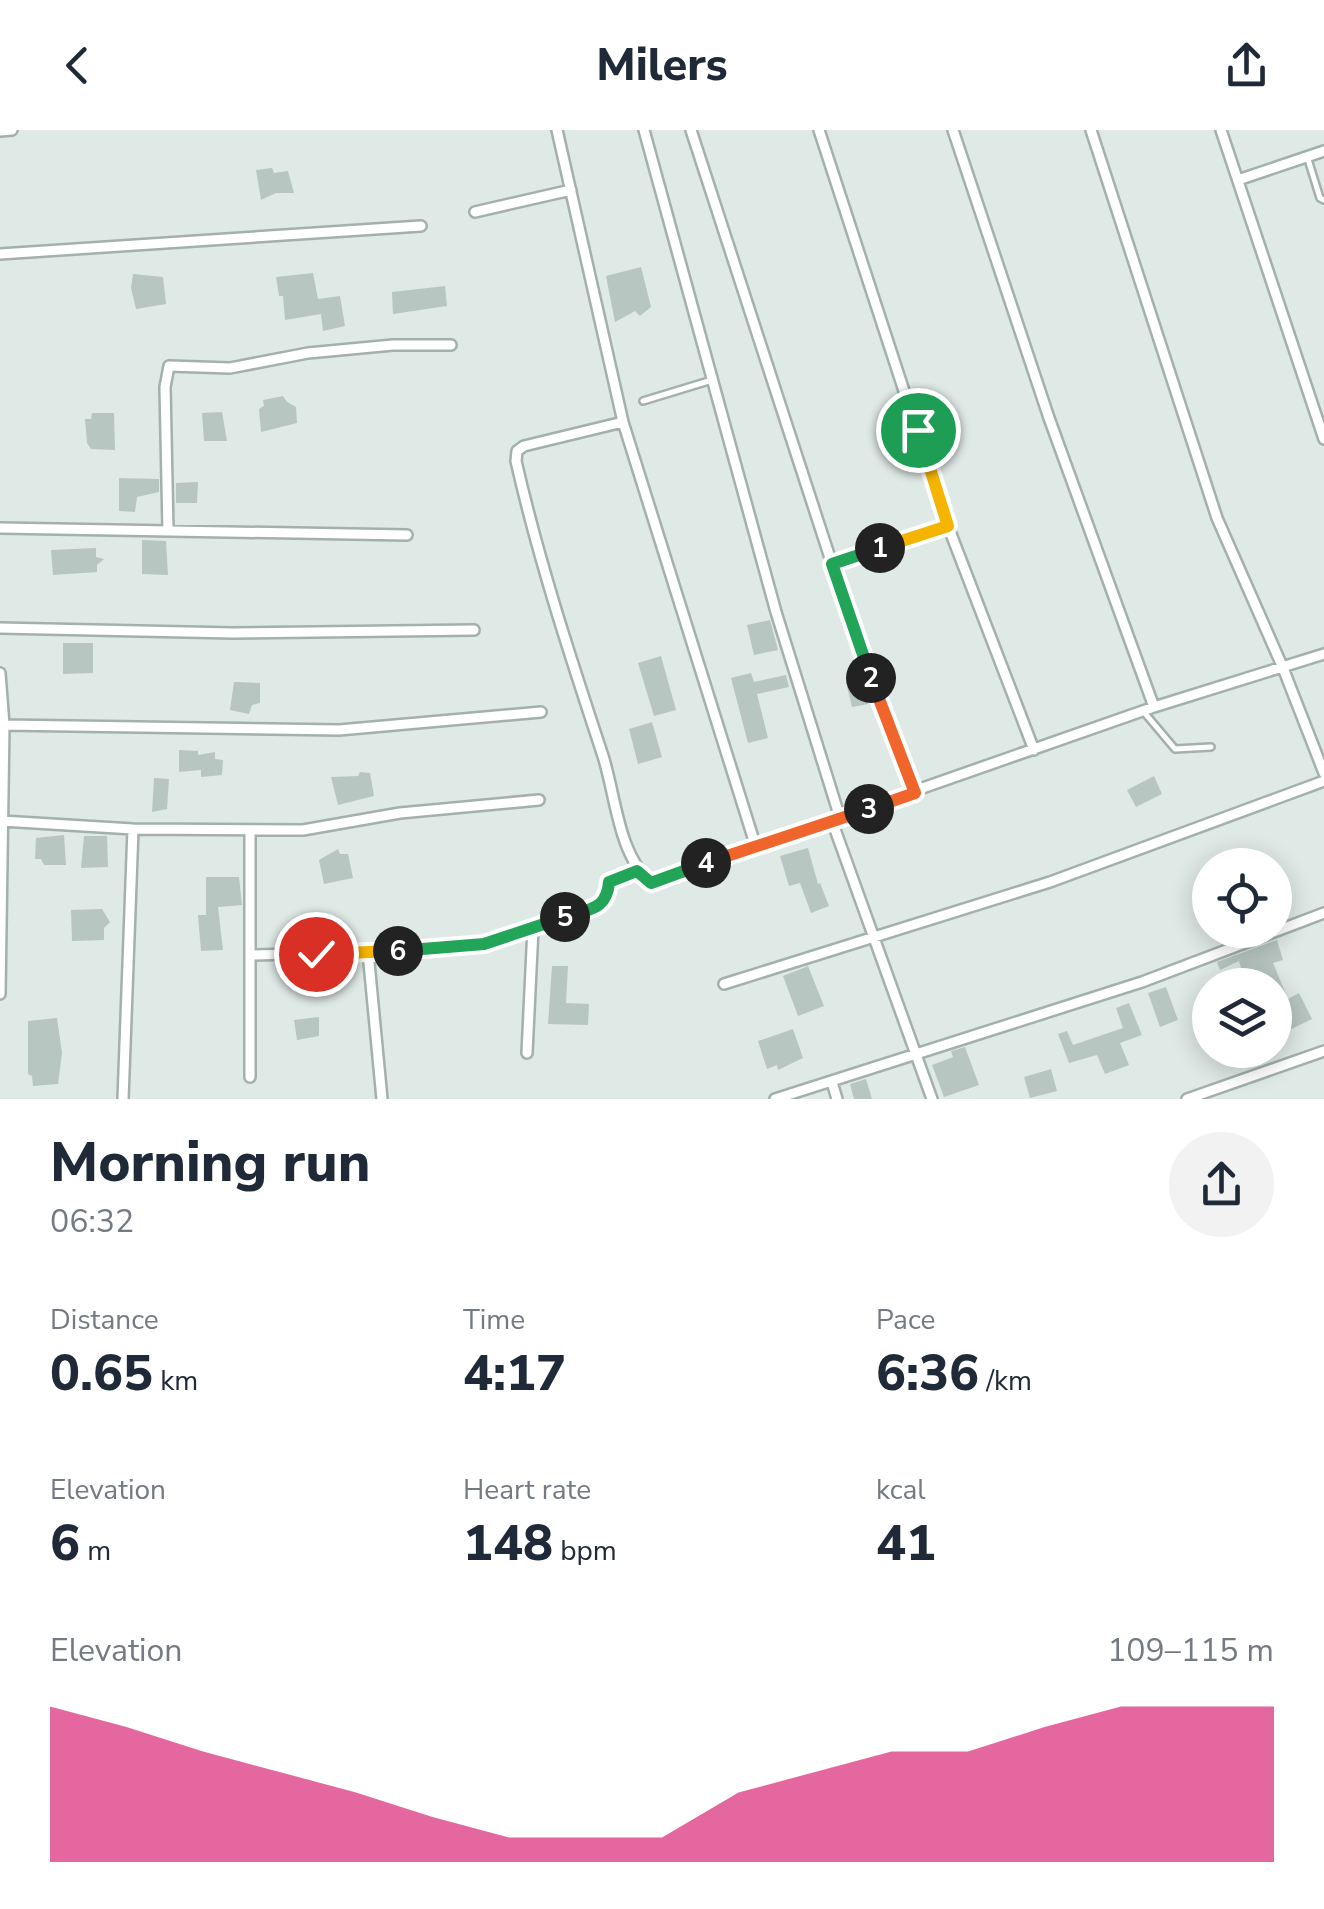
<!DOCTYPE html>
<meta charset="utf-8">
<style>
body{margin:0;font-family:"Nunito Sans",sans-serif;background:#f2f2f3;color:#1f2937;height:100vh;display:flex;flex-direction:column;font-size:38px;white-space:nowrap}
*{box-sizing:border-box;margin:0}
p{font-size:32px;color:#747a83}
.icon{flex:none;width:55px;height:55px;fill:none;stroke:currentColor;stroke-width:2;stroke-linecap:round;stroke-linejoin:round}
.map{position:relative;height:969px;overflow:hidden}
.sheet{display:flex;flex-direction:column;background:#fff;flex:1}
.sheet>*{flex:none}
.buttons{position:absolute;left:1192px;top:718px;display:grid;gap:20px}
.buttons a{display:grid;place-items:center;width:100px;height:100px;border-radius:50%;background:#fff;box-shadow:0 5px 25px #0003;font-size:50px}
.pin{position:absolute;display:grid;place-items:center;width:85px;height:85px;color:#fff;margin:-42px;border:5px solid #fff;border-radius:50%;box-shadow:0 2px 10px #0007}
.km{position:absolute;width:50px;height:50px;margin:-25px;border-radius:50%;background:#222;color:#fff;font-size:28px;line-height:50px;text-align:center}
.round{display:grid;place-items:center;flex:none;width:105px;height:105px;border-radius:52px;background:#f2f2f3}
.summary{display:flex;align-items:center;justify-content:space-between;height:170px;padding:0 50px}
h1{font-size:55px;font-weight:800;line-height:75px}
.stats{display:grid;grid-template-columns:repeat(3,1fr);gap:15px;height:170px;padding:10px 50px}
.stats div{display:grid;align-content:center}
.stats b{font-size:50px;font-weight:800}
.stats small{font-size:28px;font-weight:400}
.stats p{font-size:28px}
.chart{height:280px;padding:20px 50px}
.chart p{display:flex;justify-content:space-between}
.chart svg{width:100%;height:180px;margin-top:10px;fill:#db2777;opacity:.7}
header{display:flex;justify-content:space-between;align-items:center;height:130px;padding:0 50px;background:#fff;font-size:45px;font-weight:800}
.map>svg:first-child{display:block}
</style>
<header><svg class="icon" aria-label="back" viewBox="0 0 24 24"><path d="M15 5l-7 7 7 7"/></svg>Milers<svg class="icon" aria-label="share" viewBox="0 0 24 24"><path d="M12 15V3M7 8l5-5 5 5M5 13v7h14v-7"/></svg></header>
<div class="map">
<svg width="1324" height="969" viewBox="0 0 1324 969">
<rect width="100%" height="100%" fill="#dfe9e5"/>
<path fill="#b8c6c1" d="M272 38 274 43 288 41 294 63H276L261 70 256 40Z
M641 137 651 177 640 186 635 181 615 192 606 146Z
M313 143 318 169 340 166 345 196 323 201 321 184 285 190 283 166H279L276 147Z
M133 144 163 147 166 174 136 179 131 158Z
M445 156 447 176 393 184 392 162Z
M283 266 287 272 296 277 297 293 261 302 259 279 264 276 263 270Z
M222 282 227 311H204L202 283Z
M92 283H114L115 320 91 319 87 313 85 289H91Z
M119 348 159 349V362L137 367 135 382 119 381Z
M198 352 197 373H176V353Z
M142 410 166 411 168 445 142 444Z
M96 418V427L104 429 97 435V442L53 445 51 420Z
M770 490 778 520 754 525 747 495Z
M63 513H93V543L63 544Z
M661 526 676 580 654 586 638 533Z
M751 543 754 552 786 545 789 557 757 564 768 608 748 613 731 548Z
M234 552 260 553V573L252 575 249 584 230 580Z
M846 552 864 553 868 574 852 577Z
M652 592 662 627 638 634 629 599Z
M179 620 198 621V625L215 622V629L223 630 222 645 201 647V640L179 642Z
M360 642 370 643 374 666 338 675 331 647 358 646Z
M1154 646 1162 664 1136 677 1127 660Z
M154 648 169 649 167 679 152 682Z
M64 705 66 735H44L41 729H35L36 708Z
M84 706H107L108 737 81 738Z
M808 718 818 754 820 753 829 776 811 783 800 753 789 756 780 726Z
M338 719 340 724H348L353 748 324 754 319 730Z
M206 747H239L242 775 218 777 223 820 201 821 198 785H206Z
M102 779 110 792 104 798V810L72 811 71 780Z
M1277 810 1283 830 1273 833 1288 869 1299 863 1312 889 1275 907V855H1246L1239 831 1220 840 1217 832Z
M552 836H568L566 873 589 874 588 895 548 894Z
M808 836 824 876 798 886 783 846Z
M1166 857 1178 890 1160 897 1148 863Z
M1129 873 1142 905 1120 913 1129 935 1105 944 1097 925 1069 933 1058 904 1067 901 1073 915 1123 898 1116 878Z
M319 887V906L297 910 294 890Z
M57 888 62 923 58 954 33 956 32 946 28 944V891Z
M793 899 803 928 778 940 777 935 767 939 758 911Z
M965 917 979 955 944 967 932 935 953 927 951 921Z
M1051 939 1057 961 1030 968 1024 947Z
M866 949 872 969H854L850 954Z"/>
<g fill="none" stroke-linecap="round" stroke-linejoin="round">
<defs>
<path id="service" d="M1307 26 1320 68 1324 70
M643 271 712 250
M1143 581 1175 619 1211 617"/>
<path id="minor" d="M557 0 623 292 755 714
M644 0 776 482 840 688
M691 0 832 434 915 663
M819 0 948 396 1034 620
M953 0 1049 288 1154 577
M1091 0 1217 388 1283 538 1324 643
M1221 0 1324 309
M0 1 12 0
M1238 50 1324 21
M475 82 571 60
M0 124 421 96
M623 292 524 316 517 321 516 331C539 432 571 529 603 626 616 667 618 724 651 753L1154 577 1324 524
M0 398 407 405
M168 400 165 257 169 236 230 238 308 223 393 215H451
M832 434 948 396
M0 498 233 503 474 500
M0 543 4 595 0 864
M4 595 339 600 541 582
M2 691 133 699 303 700 400 683 539 670
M832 691 932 969
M250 702V947
M368 822 382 969
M252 825 368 822 483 814 604 773 608 766 609 752 637 741
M724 854 1050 752 1324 651
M527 923 533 798
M832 952 837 969
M123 969 133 699
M775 969 1142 852 1324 783
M1187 969 1324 921"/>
</defs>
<use href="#service" stroke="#a3b0ac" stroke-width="10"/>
<use href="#minor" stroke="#a3b0ac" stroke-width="14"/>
<use href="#service" stroke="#fff" stroke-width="5"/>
<use href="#minor" stroke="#fff" stroke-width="9"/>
</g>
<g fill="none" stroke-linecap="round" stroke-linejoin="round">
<defs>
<path id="split-1" d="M880 418 948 396 918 300"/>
<path id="split-2" d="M871 548 832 434 880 418"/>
<path id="split-3" d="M869 679 915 663 871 548"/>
<path id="split-4" d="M706 733 869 679"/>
<path id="split-5" d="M565 787C589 779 607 780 609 752L637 741 651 753 706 733"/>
<path id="split-6" d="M398 821 484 814 565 787"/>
<path id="split-7" d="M316 824 398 821"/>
</defs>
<use href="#split-1" stroke="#fff" stroke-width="20"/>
<use href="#split-2" stroke="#fff" stroke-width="20"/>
<use href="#split-3" stroke="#fff" stroke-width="20"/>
<use href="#split-4" stroke="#fff" stroke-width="20"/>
<use href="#split-5" stroke="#fff" stroke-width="20"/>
<use href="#split-6" stroke="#fff" stroke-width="20"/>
<use href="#split-7" stroke="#fff" stroke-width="20"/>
<use href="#split-1" stroke="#f5b400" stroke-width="12"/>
<use href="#split-2" stroke="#22a559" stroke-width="12"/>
<use href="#split-3" stroke="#f0652b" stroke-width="12"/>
<use href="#split-4" stroke="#f0652b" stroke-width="12"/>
<use href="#split-5" stroke="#22a559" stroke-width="12"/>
<use href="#split-6" stroke="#22a559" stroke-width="12"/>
<use href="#split-7" stroke="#f5b400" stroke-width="12"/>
</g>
</svg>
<div class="buttons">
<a><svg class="icon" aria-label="locate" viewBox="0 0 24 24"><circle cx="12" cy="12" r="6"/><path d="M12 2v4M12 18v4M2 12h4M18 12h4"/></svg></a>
<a><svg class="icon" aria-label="layers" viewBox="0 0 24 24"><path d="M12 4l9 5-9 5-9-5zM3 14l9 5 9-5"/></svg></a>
</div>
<div class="pin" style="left:918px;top:300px;background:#1e9e55"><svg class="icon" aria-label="arrive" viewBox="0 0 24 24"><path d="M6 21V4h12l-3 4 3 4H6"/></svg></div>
<div class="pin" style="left:316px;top:824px;background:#d93025"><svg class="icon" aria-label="check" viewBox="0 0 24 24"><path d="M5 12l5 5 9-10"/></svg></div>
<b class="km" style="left:880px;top:418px">1</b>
<b class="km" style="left:871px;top:548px">2</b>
<b class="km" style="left:869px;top:679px">3</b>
<b class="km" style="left:706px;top:733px">4</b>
<b class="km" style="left:565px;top:787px">5</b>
<b class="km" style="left:398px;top:821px">6</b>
</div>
<section class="sheet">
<div class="summary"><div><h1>Morning run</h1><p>06:32</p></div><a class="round"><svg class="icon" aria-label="share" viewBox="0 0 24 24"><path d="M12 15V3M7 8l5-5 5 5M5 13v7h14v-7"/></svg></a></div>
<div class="stats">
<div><p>Distance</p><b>0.65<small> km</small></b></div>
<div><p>Time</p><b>4:17</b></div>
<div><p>Pace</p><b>6:36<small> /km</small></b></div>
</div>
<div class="stats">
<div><p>Elevation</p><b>6<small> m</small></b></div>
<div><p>Heart rate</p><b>148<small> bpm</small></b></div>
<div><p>kcal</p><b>41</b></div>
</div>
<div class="chart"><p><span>Elevation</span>109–115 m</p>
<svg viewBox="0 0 160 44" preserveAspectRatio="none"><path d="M0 44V6L10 11L20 17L30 22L40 27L50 33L60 38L70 38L80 38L90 27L100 22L110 17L120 17L130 11L140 6L150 6L160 6V44z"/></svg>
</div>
</section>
